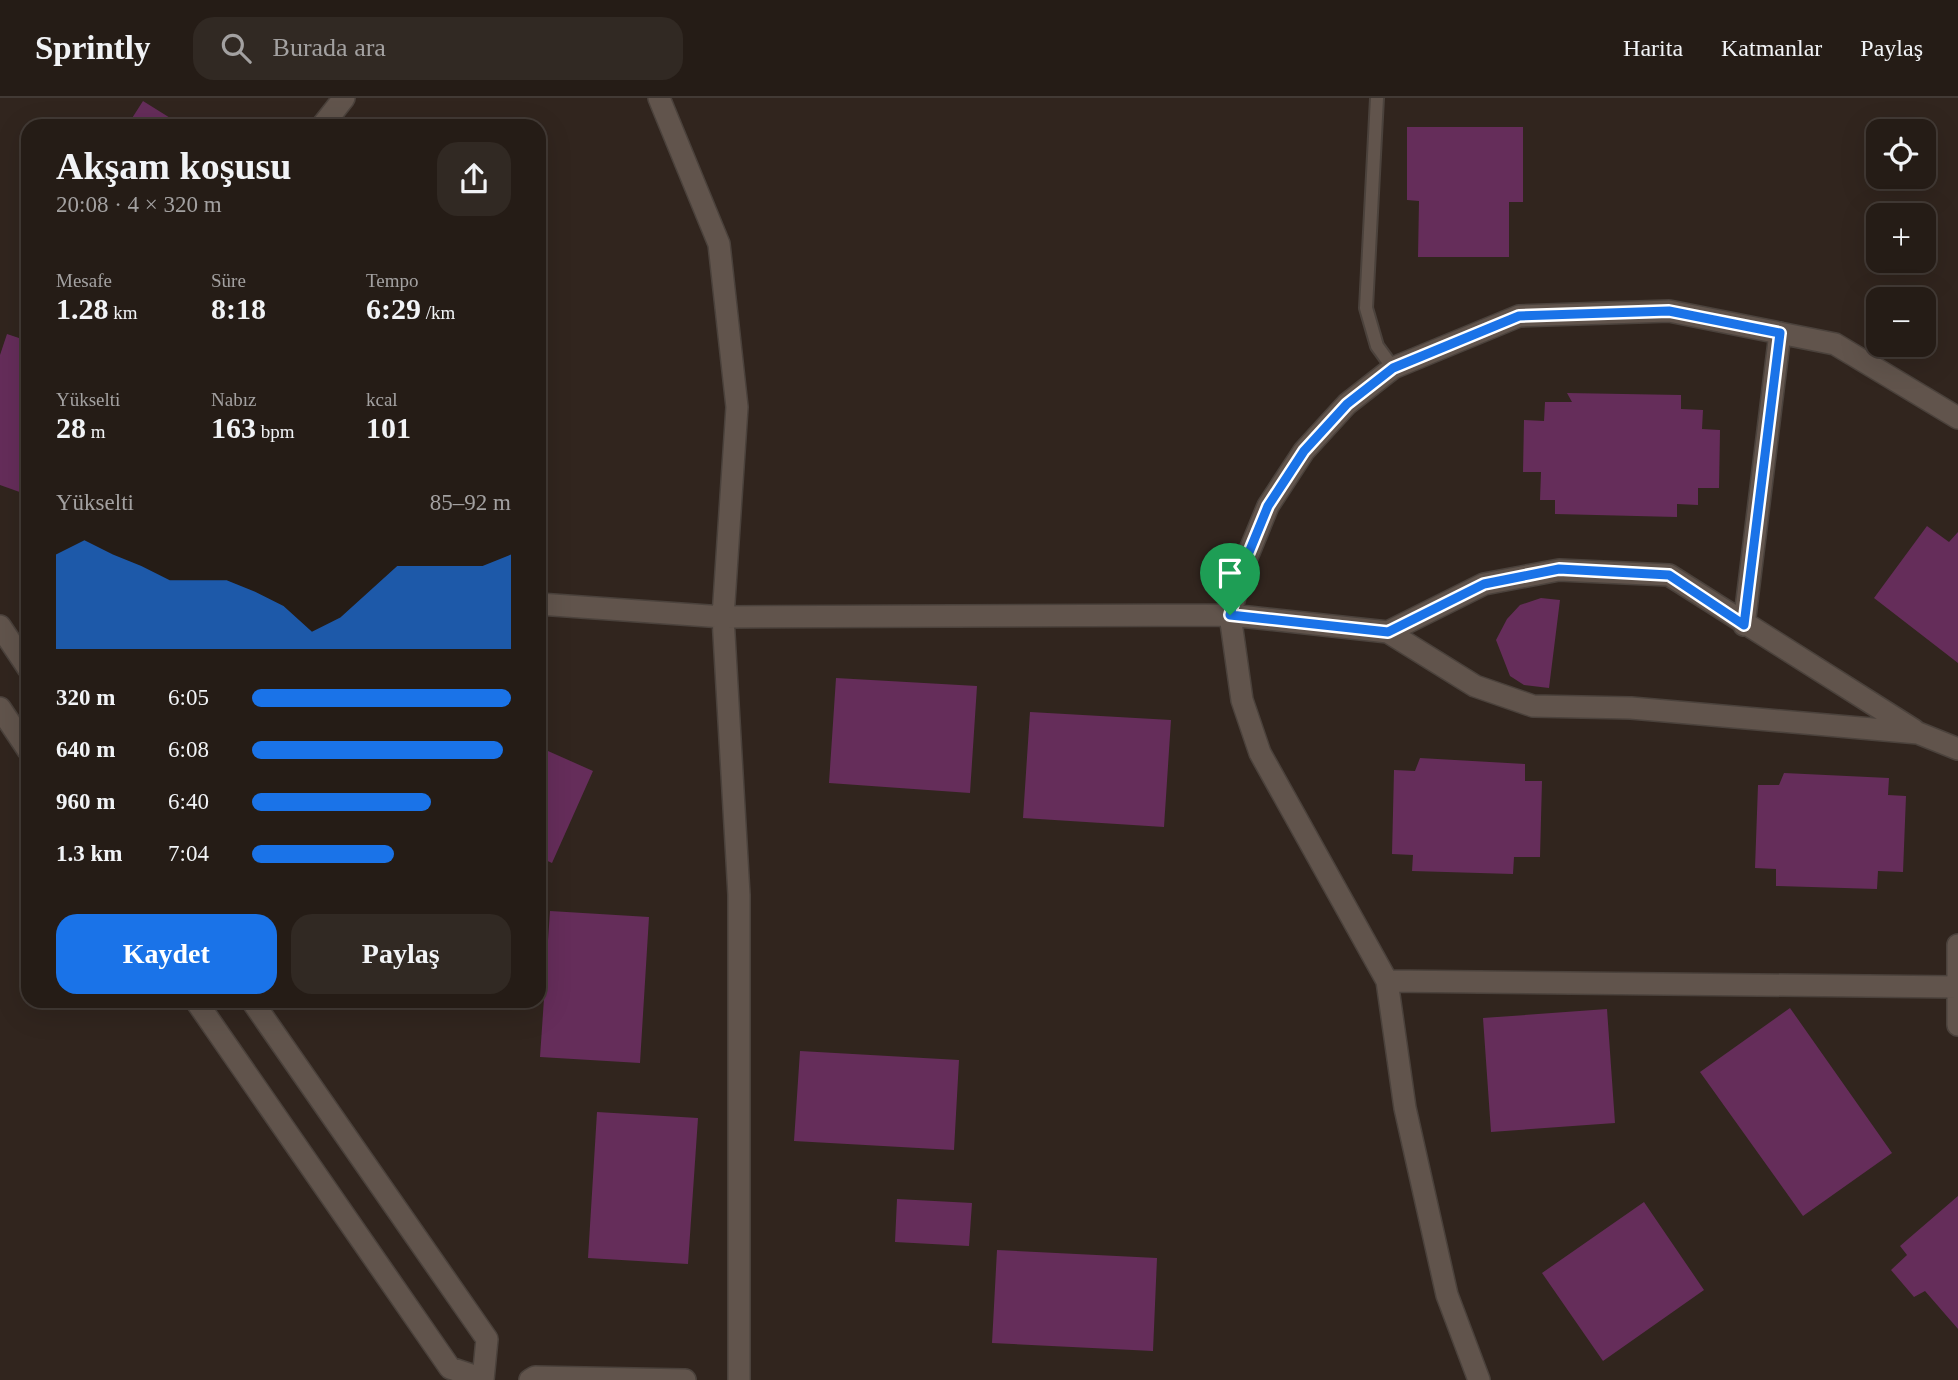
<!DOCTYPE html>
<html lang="tr">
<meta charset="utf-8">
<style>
body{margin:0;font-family:Georgia,serif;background:#312923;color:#f1f3f6;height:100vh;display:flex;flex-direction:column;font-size:26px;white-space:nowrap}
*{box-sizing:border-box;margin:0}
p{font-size:23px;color:#a3a1a1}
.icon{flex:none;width:38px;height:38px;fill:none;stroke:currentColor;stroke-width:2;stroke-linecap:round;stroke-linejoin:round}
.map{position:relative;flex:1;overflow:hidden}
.drawer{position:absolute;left:21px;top:21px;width:525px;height:889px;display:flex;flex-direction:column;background:#251c16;border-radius:21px;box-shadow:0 7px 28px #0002,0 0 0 2px #423a35}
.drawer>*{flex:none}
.tools{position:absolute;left:1866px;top:21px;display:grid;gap:14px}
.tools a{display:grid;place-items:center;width:70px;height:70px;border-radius:14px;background:#251c16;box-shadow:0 7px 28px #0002,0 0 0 2px #423a35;font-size:35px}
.pin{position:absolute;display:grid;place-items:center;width:60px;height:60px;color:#fff;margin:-72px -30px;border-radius:50% 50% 50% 0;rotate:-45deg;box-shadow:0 0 7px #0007}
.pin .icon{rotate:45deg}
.round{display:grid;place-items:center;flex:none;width:74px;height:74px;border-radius:21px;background:#312923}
.headline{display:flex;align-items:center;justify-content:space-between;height:119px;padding:0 35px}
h1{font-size:38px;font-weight:700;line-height:52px}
.stats{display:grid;grid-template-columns:repeat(3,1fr);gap:10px;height:119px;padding:7px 35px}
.stats div{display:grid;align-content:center}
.stats b{font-size:30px;font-weight:700}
.stats small{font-size:19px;font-weight:400}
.stats p{font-size:19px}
.chart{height:196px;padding:14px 35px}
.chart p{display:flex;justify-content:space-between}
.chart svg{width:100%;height:126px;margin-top:7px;fill:#1a73e8;opacity:.7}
.action{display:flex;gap:14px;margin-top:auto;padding:14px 35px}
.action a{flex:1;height:80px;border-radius:21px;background:#1a73e8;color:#fff;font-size:28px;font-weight:700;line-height:80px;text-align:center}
.action a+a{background:#312923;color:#f1f3f6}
ul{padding:0 35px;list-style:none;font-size:23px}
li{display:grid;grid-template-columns:112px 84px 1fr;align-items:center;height:52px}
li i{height:18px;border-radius:9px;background:#1a73e8}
header{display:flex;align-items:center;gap:42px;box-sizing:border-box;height:98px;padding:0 35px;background:#251c16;border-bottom:2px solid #423a35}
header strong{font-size:33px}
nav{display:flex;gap:38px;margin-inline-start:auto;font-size:24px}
.search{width:490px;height:63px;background:#312923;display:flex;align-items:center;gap:18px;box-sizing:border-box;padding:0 24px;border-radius:21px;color:#a3a1a1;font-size:26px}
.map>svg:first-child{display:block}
</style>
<header>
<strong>Sprintly</strong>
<div class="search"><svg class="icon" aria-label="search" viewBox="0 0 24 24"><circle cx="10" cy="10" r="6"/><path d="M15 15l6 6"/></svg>Burada ara</div>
<nav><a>Harita</a><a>Katmanlar</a><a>Paylaş</a></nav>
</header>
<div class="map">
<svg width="1958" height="1282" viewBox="0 0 1958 1282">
<rect width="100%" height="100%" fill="#31251e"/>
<path fill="#652d5a" d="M143 3 183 28H127Z
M1407 29H1523V104H1509V159H1418L1419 103 1407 102Z
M7 236 28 243V397L0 387V257Z
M1567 295 1681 297V311L1703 312 1702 331 1720 332 1719 390H1698V407L1677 406V419L1555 416V402H1540L1541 374H1523L1524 322 1544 323 1545 304H1572Z
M1927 428 1949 444 1958 434V565L1874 500Z
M1541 500 1560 502 1549 590 1524 587 1510 578 1496 542 1507 521 1520 507Z
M836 580 977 588 970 695 829 685Z
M1030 614 1171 622 1164 729 1023 720Z
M539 649 593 673 552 765 539 759Z
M1420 660 1525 666V683H1542L1540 759H1514L1513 776 1412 773 1413 757 1392 756 1394 672 1415 673Z
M1784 675 1889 680 1888 697 1906 698 1903 774 1878 773 1877 791 1776 788V771L1755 770 1758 687H1779Z
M550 813 649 819 640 965 540 959Z
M1790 910 1892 1055 1803 1118 1700 974Z
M1607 911 1615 1025 1491 1034 1483 920Z
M800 953 959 962 954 1052 794 1043Z
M597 1014 698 1020 688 1166 588 1160Z
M1958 1098V1231L1925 1193 1914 1199 1891 1172 1907 1157 1900 1148Z
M897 1101 972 1105 969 1148 895 1144Z
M1644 1104 1704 1192 1603 1263 1542 1175Z
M997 1152 1157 1160 1153 1253 992 1245Z"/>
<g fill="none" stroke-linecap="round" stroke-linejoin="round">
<defs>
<path id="service" d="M1377 0 1366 210 1377 248 1393 270"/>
<path id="minor" d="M659 0 719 146 737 309 723 519 739 797V1282
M322 28 344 0
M539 506 723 519 1230 517 1243 469 1268 408 1304 353 1347 306 1393 270 1519 218 1669 213 1835 246 1958 320
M1744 527 1780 235
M0 528 28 570
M1388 534 1484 486 1559 472 1669 477 1914 632
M0 610 28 652
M1958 847V927
M1387 883 1957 889
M196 903 450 1270 483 1281
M252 903 487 1241 483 1282
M530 1282 535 1279 685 1282
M1479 1282 1447 1197 1405 1010 1387 883 1260 655 1242 602 1230 517 1388 534 1475 588 1533 608 1631 610 1918 635 1958 651"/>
</defs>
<use href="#service" stroke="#4b423c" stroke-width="16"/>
<use href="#minor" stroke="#4b423c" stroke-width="24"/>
<use href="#service" stroke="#61544c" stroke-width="12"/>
<use href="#minor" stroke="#61544c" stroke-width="21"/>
</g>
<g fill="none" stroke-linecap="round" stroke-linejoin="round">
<defs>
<path id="route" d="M1669 213 1780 235 1744 527 1669 477 1559 471 1484 486 1388 534 1230 517 1243 469 1268 408 1304 353 1347 306 1393 270 1519 218Z"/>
</defs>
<use href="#route" stroke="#fff" stroke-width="14"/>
<use href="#route" stroke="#1a73e8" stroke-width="9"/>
</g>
</svg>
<div class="tools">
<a><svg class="icon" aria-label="locate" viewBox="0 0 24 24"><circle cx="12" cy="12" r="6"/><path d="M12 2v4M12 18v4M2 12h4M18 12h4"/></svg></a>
<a>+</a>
<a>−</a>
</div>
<div class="pin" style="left:1230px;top:517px;background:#1e9e55"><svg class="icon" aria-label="arrive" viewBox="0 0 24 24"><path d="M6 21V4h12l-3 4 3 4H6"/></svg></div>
<section class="drawer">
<div class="headline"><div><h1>Akşam koşusu</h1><p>20:08 · 4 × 320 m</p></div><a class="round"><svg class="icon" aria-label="share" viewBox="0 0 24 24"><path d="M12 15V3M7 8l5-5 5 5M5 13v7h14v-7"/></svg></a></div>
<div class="stats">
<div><p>Mesafe</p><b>1.28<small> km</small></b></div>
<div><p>Süre</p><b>8:18</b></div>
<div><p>Tempo</p><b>6:29<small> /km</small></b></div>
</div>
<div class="stats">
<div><p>Yükselti</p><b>28<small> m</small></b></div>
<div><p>Nabız</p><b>163<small> bpm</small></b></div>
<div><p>kcal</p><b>101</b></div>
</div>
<div class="chart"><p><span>Yükselti</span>85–92 m</p>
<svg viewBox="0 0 160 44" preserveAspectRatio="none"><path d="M0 44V11L10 6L20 11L30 15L40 20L50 20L60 20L70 24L80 29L90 38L100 33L110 24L120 15L130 15L140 15L150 15L160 11V44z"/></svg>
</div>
<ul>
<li><b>320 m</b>6:05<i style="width:100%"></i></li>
<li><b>640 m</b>6:08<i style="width:97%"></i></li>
<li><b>960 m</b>6:40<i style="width:69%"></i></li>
<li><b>1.3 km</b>7:04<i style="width:55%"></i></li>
</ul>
<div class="action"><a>Kaydet</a><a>Paylaş</a></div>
</section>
</div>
